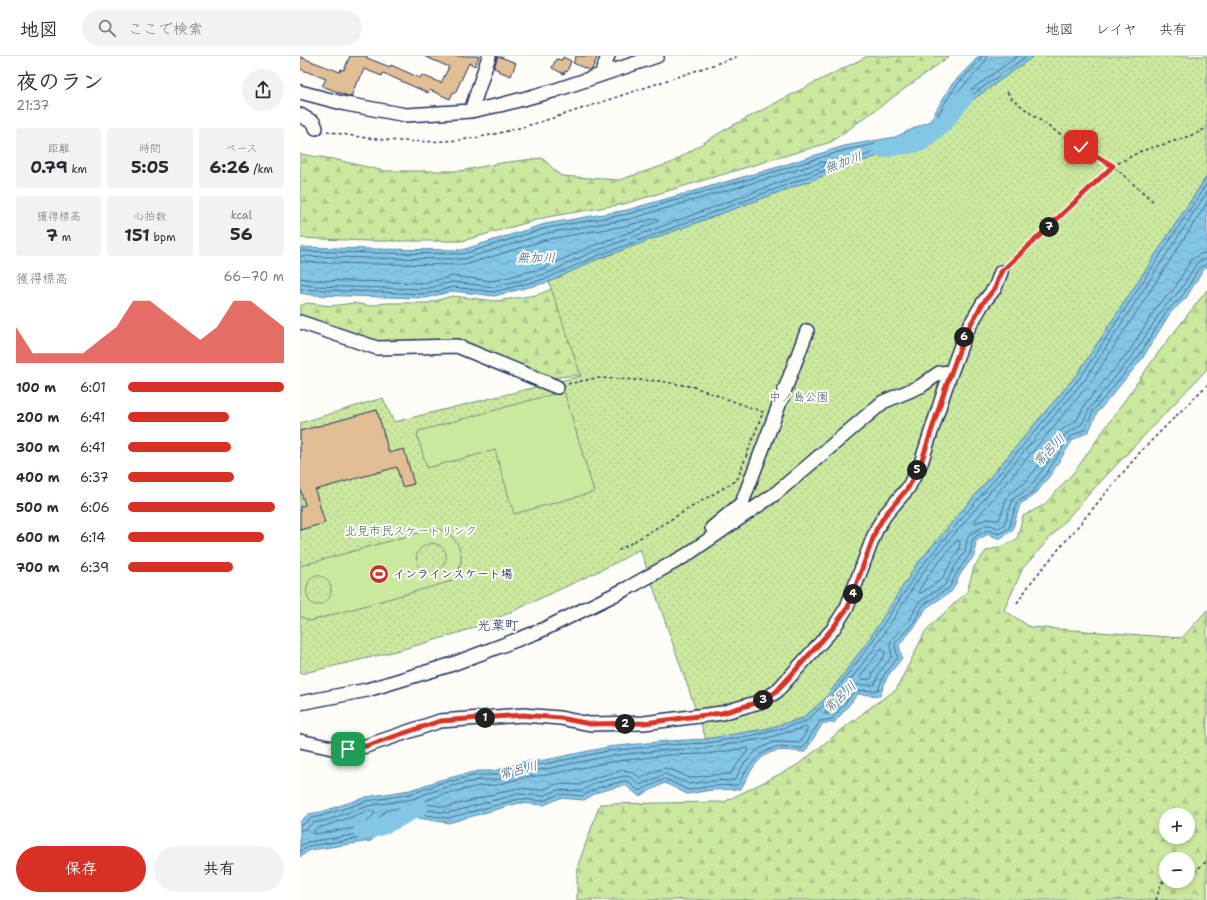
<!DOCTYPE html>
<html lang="ja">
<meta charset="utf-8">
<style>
body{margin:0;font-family:"Shantell Sans","Klee One",sans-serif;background:#f2f2f3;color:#2b2b33;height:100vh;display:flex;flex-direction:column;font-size:15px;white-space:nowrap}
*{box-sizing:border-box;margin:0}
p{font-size:13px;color:#7c7c81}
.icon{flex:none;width:22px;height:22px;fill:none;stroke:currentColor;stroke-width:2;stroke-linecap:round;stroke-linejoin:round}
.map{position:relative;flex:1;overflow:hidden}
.details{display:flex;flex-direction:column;background:#fff;width:300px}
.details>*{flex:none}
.fabs{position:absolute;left:859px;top:752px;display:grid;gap:8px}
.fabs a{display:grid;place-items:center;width:36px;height:36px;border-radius:50%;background:#fff;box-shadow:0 2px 6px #0003;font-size:20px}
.pin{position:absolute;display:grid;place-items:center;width:34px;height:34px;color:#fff;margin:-17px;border-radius:8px;box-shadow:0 2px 6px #0006}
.km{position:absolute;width:20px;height:20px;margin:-10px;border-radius:50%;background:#222;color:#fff;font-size:11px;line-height:20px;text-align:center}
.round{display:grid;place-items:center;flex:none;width:42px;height:42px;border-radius:21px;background:#f2f2f3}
.overview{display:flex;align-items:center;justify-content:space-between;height:68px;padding:0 16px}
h1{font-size:22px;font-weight:700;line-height:30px}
.metrics{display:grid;grid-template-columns:repeat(3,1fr);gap:6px;height:68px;padding:4px 16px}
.metrics div{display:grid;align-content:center;border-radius:4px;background:#f2f2f3;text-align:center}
.metrics b{font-size:17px;font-weight:700}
.metrics small{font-size:11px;font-weight:400}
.metrics p{font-size:11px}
.chart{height:112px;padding:8px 16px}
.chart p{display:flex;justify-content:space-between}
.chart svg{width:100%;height:72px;margin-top:4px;fill:#d93025;opacity:.7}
.primary-button{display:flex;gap:8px;margin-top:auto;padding:8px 16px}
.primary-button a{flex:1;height:46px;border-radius:24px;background:#d93025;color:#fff;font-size:16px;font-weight:700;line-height:46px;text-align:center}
.primary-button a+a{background:#f2f2f3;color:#2b2b33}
ul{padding:0 16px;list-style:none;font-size:13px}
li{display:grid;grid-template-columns:64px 48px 1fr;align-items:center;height:30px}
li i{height:10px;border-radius:5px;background:#d93025}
header{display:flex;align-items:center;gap:24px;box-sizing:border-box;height:56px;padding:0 20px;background:#fff;border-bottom:1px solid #e1e1e2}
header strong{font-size:19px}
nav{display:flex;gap:22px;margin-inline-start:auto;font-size:14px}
.search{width:280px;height:36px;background:#f2f2f3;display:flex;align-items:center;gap:10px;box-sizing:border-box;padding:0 14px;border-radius:22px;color:#7c7c81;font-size:15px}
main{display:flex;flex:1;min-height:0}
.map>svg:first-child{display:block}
</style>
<header>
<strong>地図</strong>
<div class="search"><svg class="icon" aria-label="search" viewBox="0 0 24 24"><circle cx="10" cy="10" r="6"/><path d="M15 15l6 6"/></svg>ここで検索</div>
<nav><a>地図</a><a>レイヤ</a><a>共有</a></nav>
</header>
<main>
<section class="details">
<div class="overview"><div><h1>夜のラン</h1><p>21:37</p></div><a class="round"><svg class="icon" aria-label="share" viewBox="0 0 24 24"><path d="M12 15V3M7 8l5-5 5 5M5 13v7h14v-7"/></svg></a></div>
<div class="metrics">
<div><p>距離</p><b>0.79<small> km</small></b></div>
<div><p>時間</p><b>5:05</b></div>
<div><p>ペース</p><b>6:26<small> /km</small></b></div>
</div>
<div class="metrics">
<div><p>獲得標高</p><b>7<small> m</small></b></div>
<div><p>心拍数</p><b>151<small> bpm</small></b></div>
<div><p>kcal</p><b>56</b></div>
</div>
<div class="chart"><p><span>獲得標高</span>66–70 m</p>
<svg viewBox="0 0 160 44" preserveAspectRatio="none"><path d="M0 44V22L10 38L20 38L30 38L40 38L50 30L60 22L70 6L80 6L90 14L100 22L110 30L120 22L130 6L140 6L150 14L160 22V44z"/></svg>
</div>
<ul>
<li><b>100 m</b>6:01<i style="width:100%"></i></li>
<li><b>200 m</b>6:41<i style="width:65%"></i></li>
<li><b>300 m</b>6:41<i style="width:66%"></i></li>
<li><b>400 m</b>6:37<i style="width:68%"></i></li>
<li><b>500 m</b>6:06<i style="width:94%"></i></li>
<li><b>600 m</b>6:14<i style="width:87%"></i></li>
<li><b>700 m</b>6:39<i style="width:67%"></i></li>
</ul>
<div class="primary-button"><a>保存</a><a>共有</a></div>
</section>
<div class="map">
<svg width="907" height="844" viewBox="0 0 907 844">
<defs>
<pattern id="forest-firs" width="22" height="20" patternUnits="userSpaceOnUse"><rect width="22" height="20" fill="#cbe89f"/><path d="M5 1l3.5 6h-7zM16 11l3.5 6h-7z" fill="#aec78b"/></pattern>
<pattern id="park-dots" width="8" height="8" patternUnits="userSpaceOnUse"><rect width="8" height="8" fill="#cbe89f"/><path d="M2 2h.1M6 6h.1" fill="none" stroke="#aec78b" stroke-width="1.8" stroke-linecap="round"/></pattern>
<pattern id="water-waves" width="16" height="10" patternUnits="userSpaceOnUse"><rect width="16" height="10" fill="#84c7e5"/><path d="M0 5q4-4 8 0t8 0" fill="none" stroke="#71abc7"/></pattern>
</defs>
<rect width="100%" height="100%" fill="#fdfcf7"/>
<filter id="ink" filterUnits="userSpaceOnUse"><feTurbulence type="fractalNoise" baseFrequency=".025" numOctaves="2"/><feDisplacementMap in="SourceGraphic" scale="8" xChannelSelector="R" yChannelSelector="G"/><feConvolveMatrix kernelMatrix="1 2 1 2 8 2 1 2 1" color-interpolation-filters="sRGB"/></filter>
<g filter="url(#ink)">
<path fill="url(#forest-firs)" stroke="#738c7e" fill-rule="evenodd" d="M568 0H650L531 86 324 148 247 161 162 185H69L0 182V98L33 103 84 115H160L201 107 242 102 261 120 319 124 371 107 428 72 506 31Z
M259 230 288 318 252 322 158 287 78 288 0 261V250L7 247 31 250 54 247 69 250 86 247H128L152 240 196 245 237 239Z
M907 234V313L789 438 723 512 704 554 730 571 882 582 907 554V844H277V812L300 748 424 746 496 710 572 650 596 634 626 574 667 536 674 511 686 495 700 491 717 483 723 460 744 449 775 415 858 297ZM866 759H888V781H866ZM866 803H888V825H866Z"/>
<path fill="url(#park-dots)" stroke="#738c7e" d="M734 0H907V120L778 317 617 508 568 585 525 643 503 662 465 673 406 683 340 493C316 508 290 519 265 531 232 546 199 563 164 575 110 593 55 605 0 618V367L83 342 94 366 281 320 249 226 293 205 612 87Z"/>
<path fill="#cbe89f" stroke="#738c7e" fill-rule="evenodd" d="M264 335 294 436 214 458 195 394 127 412 117 379 119 375Z
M136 472C161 480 169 504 152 525L10 565 0 560V510ZM132 487C167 494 128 537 117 507 114 496 122 489 132 487ZM17 519C27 521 34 529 30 540 29 543 27 545 24 547 5 558 0 523 17 519Z"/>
<path fill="url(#water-waves)" stroke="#5a8aaf" d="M679 0H734L612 87 293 205 249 226 194 240 153 235 126 242 11 239 0 237V191L70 193 162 194 245 168 327 154 478 111 544 90 595 81 630 65 651 29Z
M907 120V211L903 214 886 242 870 257 842 303 797 357 789 375 772 385 751 418 734 440 720 448 712 475 699 483 688 478 676 485 674 500 661 517 652 535 626 552 617 568 599 589 602 602 587 621 580 640 558 638 534 667H523L505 696C496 696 485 693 476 695 458 698 449 718 441 733L412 734 387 738 365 727 339 740 325 729 298 736 284 744 260 742 244 749 219 747 148 767 118 762H91L71 785 10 794 0 801V766L8 758 21 756 66 741 110 734 140 724 178 715H194L223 706 245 704 308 691 367 685 406 683 465 673 503 662 525 643 568 585 617 508 778 317Z"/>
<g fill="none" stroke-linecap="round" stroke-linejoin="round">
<path stroke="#456c94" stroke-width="1" d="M681 0 680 4 655 31 638 58 639 61H641L727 0
M687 0C686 11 661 29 655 41V43H658L718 0
M907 136 786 322 625 513 576 590 532 648 525 655V658H530L553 630 558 629H575L579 617 592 600 590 590 591 584 610 563 619 546 645 529 654 512 665 496 667 484 669 479 686 469H691L698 472 704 469 713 443 728 433 744 412 765 379 782 368 790 352 834 298 863 252 879 236 896 208 902 204 907 203
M907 147 791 326 675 464V467L687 463 699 464 708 439 713 435 724 428 739 409 760 375 777 364 785 348 830 294 858 249 875 232 891 204 900 198 907 197
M0 195 70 197 163 198 246 172 328 158 480 114 545 94 592 85 595 87 593 89 292 202 248 222 194 236 153 231 126 238 0 233
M0 200 70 202 164 203 247 177 330 163 523 106 526 107 524 110 290 197 246 218 194 231 152 226 125 233 12 230 0 228
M0 206 70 208 165 209 249 183 330 169 356 162 358 164 357 166 287 192 244 212 193 225 152 220 125 227 13 224 0 222
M658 484 660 486 659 494 641 524 621 537H619V534L630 517Z
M582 592 584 593 585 599 574 614 571 623H561V620Z
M446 692H448V695L438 707 431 718 410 719 390 722 372 714 365 712 359 714 341 722 332 716 323 714 294 722 280 729 257 728 241 734 217 732 147 751 126 748 124 747 126 744 144 738 179 730 196 729 226 721 247 719 310 706 368 699 407 698Z
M69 755H73L75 757 63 771 14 778 12 777 16 772 25 770Z
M0 769 4 768 11 762 22 760 67 745 111 738 141 727 178 719H194L223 710 245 708 308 695 367 689 407 687 466 677 506 665 528 645 571 587 621 511 782 319 907 127
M0 774 6 773 13 767 24 765 68 750 112 743 143 732 179 724H195L224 715 246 713 309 700 367 694 407 692 467 682 506 671 508 672 500 687 474 686 457 694 443 709 435 724 411 725 389 728 365 718 340 729 330 721 324 720 295 727 282 735 258 734 242 740 218 738 148 757 119 753H90L84 756 66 777 8 786 0 790
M0 796 9 790 68 781 88 759 91 758H119L148 762 219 743 243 745 259 738 283 740 297 732 325 725 328 726 339 735 365 723 388 734 411 730 438 729 447 713 460 699 475 691 503 692 520 665 532 663 555 635 578 634 584 619 598 602 595 590V587L614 566 623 549 649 532 658 515 670 498 673 482 687 474 699 478 709 472 717 446 732 437 748 415 769 382 786 372 793 355 839 300 867 255 883 239 900 211 907 208"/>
<path stroke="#84c7e5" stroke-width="17" d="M582 93 621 87 645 66 665 41
M62 775C83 774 102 760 120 751"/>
</g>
<path fill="#e2be94" stroke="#1b2f5e" d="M50 0H67V2L90 11 91 9 120 22 122 19 141 27 149 11 124 0H179L175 10 169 7 155 37 153 36 150 43 130 34 128 37 83 17 82 20 64 13 59 25H57L51 41 48 40 22 30 26 23 0 13V1L40 16 41 13 44 14Z
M198 0 216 7 211 20 198 15 199 14 194 12Z
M276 0H293L297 2 292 13 289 14 273 7Z
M263 1 271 5 267 16 265 15 264 18 252 12 256 3 262 4Z
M77 354 89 397 104 393 114 428 102 431 97 411 15 434 25 467 0 474V451L5 449 0 432V375Z"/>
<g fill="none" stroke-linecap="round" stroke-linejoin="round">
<defs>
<path id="minor" d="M301 19 308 0
M0 36 46 48 106 59 171 55 200 49 253 35 357 0
M171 55 189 0
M0 59 14 67 16 72
M0 266 77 292 157 290 257 331
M412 472 442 447 507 275
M0 647 67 634 150 609 240 575 328 532 385 500 475 438 583 346 621 330 639 317 651 316
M0 685 32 692 48 693 66 690 140 665 223 659 260 662 290 668 344 667 422 657 459 646 476 636 533 573 547 551 576 474 585 459 608 432 621 407 645 333 666 276 683 247 695 232 701 216"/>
</defs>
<use href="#minor" stroke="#1b2f5e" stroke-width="16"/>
<path stroke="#1b2f5e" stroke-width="1.5" stroke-dasharray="3 3" stroke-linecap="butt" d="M707 36 712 43 749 71 813 110 855 147
M27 75C72 85 128 89 174 82 216 75 256 61 296 48 344 32 392 16 439 0
M708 209 813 110 841 95 878 84 900 76 907 71
M268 328 296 322 360 325 394 331 463 356 437 424 316 496
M717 547 732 525 842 394 907 329
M888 817 896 814 907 805
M856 844 861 828 866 823"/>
<use href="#minor" stroke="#fdfcf7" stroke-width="13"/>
</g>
</g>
<g fill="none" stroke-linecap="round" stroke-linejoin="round" filter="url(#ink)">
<defs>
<path id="route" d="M48 693 66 690 140 665 223 659 260 662 290 668 344 667 422 657 459 646 476 636 533 572 548 551 576 474 585 459 608 432 621 407 645 333 666 276 683 247 695 232 701 216 813 110 781 91"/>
</defs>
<use href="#route" stroke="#fff" stroke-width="8"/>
<use href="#route" stroke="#d93025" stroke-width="5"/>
</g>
<defs>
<symbol id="stadium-disc" viewBox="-11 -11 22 22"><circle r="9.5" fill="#c8321e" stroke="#fdfcf7"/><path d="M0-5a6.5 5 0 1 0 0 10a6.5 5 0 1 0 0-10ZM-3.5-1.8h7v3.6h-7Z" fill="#fff"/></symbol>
</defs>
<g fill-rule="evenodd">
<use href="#stadium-disc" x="68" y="507" width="22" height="22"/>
</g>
<g text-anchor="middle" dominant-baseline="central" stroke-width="4" stroke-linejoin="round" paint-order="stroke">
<g font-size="12" fill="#475d6e" stroke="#fdfcf7">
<text x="499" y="341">中ノ島公園</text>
<text x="111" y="475">北見市民スケートリンク</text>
</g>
<g font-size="12" font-weight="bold" fill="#1b2f5e" stroke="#fdfcf7" text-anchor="start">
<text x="93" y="518">インラインスケート場</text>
</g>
<g font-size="13" font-style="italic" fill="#3a5d86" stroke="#fdfcf7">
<text transform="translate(543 106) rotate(-20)">無加川</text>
<text x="236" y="201">無加川</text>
<text transform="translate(749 394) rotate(-45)">常呂川</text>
<text transform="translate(540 641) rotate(-44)">常呂川</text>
<text transform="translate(218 714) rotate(-14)">常呂川</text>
</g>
<g font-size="14" fill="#1b2f5e" stroke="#fdfcf7">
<text x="198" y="569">光葉町</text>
</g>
</g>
</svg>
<div class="fabs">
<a>+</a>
<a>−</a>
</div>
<div class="pin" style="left:48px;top:693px;background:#1e9e55"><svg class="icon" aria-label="arrive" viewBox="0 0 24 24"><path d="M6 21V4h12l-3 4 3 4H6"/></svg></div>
<div class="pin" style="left:781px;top:91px;background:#d93025"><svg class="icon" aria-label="check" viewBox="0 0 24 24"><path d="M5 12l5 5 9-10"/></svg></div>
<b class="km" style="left:185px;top:662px">1</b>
<b class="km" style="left:325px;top:668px">2</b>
<b class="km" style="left:463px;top:644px">3</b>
<b class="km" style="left:553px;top:538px">4</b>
<b class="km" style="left:617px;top:414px">5</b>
<b class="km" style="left:664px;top:281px">6</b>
<b class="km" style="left:749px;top:171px">7</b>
</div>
</main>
